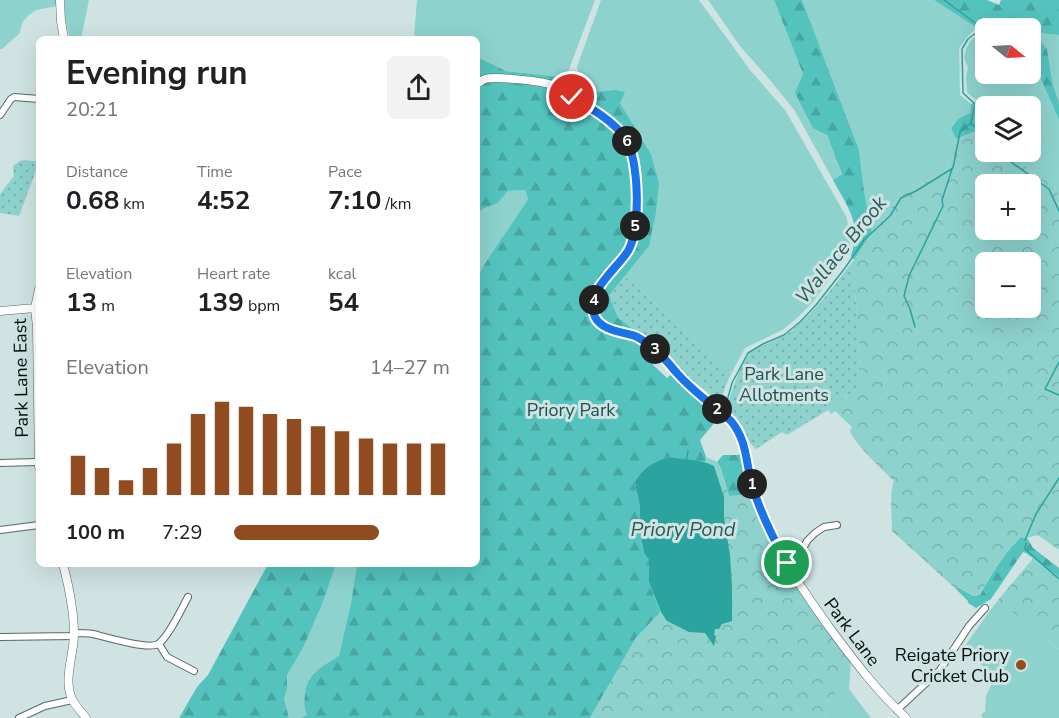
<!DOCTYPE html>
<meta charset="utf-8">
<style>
body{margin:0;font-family:"Nunito Sans",sans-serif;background:#f2f2f2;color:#202124;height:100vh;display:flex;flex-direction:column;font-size:22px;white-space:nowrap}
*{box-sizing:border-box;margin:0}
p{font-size:20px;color:#757577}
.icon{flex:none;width:33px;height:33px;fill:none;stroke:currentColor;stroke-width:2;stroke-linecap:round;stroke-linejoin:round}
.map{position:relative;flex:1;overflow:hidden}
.side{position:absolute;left:36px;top:36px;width:444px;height:531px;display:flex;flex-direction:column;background:#fff;border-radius:9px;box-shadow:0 6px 24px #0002}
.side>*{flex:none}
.needle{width:39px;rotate:108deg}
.controls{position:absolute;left:975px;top:18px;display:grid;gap:12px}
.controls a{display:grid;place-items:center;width:66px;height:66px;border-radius:9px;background:#fff;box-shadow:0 6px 24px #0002;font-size:30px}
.pin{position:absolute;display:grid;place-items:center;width:51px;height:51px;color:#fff;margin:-26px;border:3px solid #fff;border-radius:50%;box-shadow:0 2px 6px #0007}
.km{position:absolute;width:30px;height:30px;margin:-15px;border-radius:50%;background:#222;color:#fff;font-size:16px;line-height:30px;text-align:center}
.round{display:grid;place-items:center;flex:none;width:63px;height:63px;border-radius:9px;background:#f2f2f2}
.head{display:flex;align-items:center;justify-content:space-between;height:102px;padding:0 30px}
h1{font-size:33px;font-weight:700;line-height:45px}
.stats{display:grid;grid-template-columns:repeat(3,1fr);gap:9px;height:102px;padding:6px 30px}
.stats div{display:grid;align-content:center}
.stats b{font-size:26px;font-weight:700}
.stats small{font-size:16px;font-weight:400}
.stats p{font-size:16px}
.chart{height:168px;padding:12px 30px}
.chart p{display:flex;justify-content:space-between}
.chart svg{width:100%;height:108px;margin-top:6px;stroke:#904c1f;stroke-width:6}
ul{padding:0 30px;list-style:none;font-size:20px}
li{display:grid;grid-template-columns:96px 72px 1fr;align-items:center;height:45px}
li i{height:15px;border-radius:8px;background:#904c1f}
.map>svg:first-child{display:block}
</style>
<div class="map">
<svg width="1059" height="718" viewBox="0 0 1059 718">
<defs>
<pattern id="forest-firs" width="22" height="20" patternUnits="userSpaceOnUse" patternTransform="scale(1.5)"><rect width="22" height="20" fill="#54c3be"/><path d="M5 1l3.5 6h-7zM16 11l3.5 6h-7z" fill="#48a6a2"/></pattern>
<pattern id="park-crowns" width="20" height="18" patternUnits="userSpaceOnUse" patternTransform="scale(1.5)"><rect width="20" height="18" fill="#8dd2cd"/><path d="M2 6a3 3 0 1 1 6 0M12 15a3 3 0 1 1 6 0" fill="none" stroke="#78b3af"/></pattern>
<pattern id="garden-dots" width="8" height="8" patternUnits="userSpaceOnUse" patternTransform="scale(1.5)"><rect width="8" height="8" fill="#8dd2cd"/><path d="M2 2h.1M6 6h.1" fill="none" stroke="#78b3af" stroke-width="1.8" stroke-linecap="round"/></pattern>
</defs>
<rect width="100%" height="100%" fill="#cee3e2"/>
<path fill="#8dd2cd" d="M0 0H57V6L36 10 28 16 23 21 19 34 2 49H0Z
M65 0H89L81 39H70L65 18Z
M417 0H595L568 72 562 77 506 71 477 57V39H359L398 36 414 38Z
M601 0H699L750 70 785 110 846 216 851 236 849 249 844 259 812 303 797 318 782 330 745 348 732 372 625 276 649 246 651 154 620 103 614 90 585 93 577 67Z
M708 0H774L842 174 833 180 795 111 769 79 740 46Z
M802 0H934L977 28 968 36 959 48 960 95 971 104 970 113 958 119 951 127 956 139 953 155 947 169 936 176 898 197 888 214 872 232 864 191 859 150Z
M981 32 985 35 986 74H1030L1031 57 1059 120V198L1054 184 1040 178 1008 152H1030V106H987L985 103 978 100 977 101 967 92 966 77 968 67 964 58 966 49 971 40Z
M1039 33 1059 35V102L1053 85 1047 49 1040 40Z
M525 190 528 199C512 225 492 250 477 277V214L483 209 498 203 508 191Z
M1032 560 1046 639 1059 649V718H982V713L985 712 986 696 993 681 994 676 963 649 991 609Z
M336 564H357L351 603 339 657 315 672 307 715 300 718H289L284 699 287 689 286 675 304 646 323 602Z
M851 659 849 689 871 718H824Z"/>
<path fill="url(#forest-firs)" d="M774 0H802L859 150 864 191 872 232 854 260 851 256C852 250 855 244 855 238 857 217 842 197 833 180L842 174 827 135 813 128 795 93 803 74Z
M934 0H987L999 5 1001 0H1059V35L1039 33 1040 40 1047 49 1053 85 1059 102V120L1031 57 1030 28H1017L1012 18 995 28H986L984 35 977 28Z
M477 57 506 71 561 77 568 72 578 73 585 93 614 90 625 92 620 103 651 154 659 183 656 212 649 246 609 296 655 345 653 365 667 378 673 373 705 404 720 416 700 440 706 457V462L686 461 669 457 635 482 640 507V531L644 553 649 560V582L661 612 636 638 590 718H300L307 715C304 708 304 703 305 695 307 673 322 667 339 656L351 603 357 564H477V277C492 250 512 225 528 199L525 190 508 191 498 203 483 209 477 214Z
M978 100 985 103 987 106H986L985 131 974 132 956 139 951 128 958 119 970 113 971 104Z
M743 451 753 495 729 496 721 469 717 462 723 455H738Z
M1020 538H1027L1033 548 1059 568V577L1026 553 1023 552 991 599 976 608 968 603V601L957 590 958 587 973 596 980 595C991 575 1003 554 1020 538Z
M268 564H336L323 602 304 646 287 675V689L284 699 289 718H179L197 687 208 675Z"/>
<path fill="url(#park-crowns)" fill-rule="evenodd" d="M985 131 986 152H1008L1040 178 1054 184 1059 198V550L1038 535 1027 538H1020C1003 554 991 575 980 595L973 596 959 587 957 590 892 531C892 515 889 494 894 481 884 471 852 442 850 430L852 427 835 411 831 414 828 410 855 390 862 378 854 280V260L872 232 888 214 898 197 936 176 947 169 953 155 956 139 974 132ZM986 184H1030V230H986ZM986 262H1030V308H986Z
M669 457 686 461 705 462 706 457 717 462 721 469 729 496 753 495 779 553 851 659 824 718H590L636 638 660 612 649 582V560L644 553 640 531V507L635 482C644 467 652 463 669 457Z
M1032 557 1059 577V649L998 600 1032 560Z"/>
<path fill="url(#garden-dots)" d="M25 160 39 162 19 216 0 213V194L14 176 13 166 20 161Z
M854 260V280L862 378 855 390 828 410 787 435 782 432 756 449 750 443 743 427 726 409C730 397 741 361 749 354 758 347 768 344 778 339 786 336 794 329 800 323 821 305 837 281 854 260Z
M625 276 732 372 726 385 721 400H717L687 376 672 360 655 345 618 318 609 296Z"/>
<path fill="#2ba39e" d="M669 457C684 460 700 459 714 466L724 497V518L730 555 732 588V621L722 624 719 629H715L714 635 716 636 714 646 705 633 689 632 667 621 661 612 649 582V560L644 553 640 531V507L635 482C644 467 652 463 669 457Z"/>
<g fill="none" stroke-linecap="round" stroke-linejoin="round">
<path stroke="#2ba39e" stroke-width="1.5" d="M971 124 986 133
M1001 152 1004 157 1049 189 1059 211
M915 327 910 309 904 296 909 276 943 206 942 200 952 169
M1059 362 1045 389 1059 395
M725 408 732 383 748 353 763 344 784 335 800 322 816 305 845 268 864 240 890 216 901 198 916 191 953 168 960 132 971 123 975 104 963 93 962 49 968 39 982 28 944 0
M686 461 688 451
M1025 540 1036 514 1059 478
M1026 543 1025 549 1059 579"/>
<defs>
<path id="minor" d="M0 115 11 99 14 97 39 99
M0 463 38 462
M0 530 39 525
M787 563 800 554 807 541 815 533 824 527 837 525
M74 633C80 633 87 633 93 634 105 637 149 650 158 644 168 638 182 608 188 597
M0 637 74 636
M159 644 167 657 194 671
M897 710 940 670 969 626 985 608
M19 718 45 706 72 700"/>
<path id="tertiary" d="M60 0 61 21 64 39
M477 84C480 82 482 80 485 79 495 76 542 81 552 85 579 98 624 125 632 155 636 168 635 182 636 196 637 213 637 233 629 249 619 267 585 290 594 314 601 332 626 331 640 339 656 348 665 360 676 373 693 391 713 405 731 421 747 441 745 458 751 481 756 499 763 516 771 533 787 568 809 599 832 631 855 662 878 692 906 718
M39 289 35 308 37 327 39 467
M0 311 35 308
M63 564C69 587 74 609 74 634 74 655 63 679 72 699 75 706 82 712 86 718"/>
</defs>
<use href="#minor" stroke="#566968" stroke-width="8"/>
<use href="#tertiary" stroke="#566968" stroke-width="9"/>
<use href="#minor" stroke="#fff" stroke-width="6"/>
<use href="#tertiary" stroke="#fff" stroke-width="8"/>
</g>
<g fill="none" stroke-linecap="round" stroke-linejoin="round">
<defs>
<path id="route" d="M572 97C589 107 614 121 626 139 639 160 641 229 628 251 617 269 583 293 595 317 602 331 623 332 635 336 640 338 643 341 647 343 659 350 667 362 676 372 692 391 713 405 731 421 749 443 745 466 754 491 762 516 774 540 787 563"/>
</defs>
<use href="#route" stroke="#fff" stroke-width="12"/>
<use href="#route" stroke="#1a73e8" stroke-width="8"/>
</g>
<circle fill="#904c1f" stroke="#cee3e2" stroke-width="2" cx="1021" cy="665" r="6"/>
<g text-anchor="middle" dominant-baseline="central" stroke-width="6" stroke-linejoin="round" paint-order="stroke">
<g font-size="18" fill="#20504e" stroke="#cee3e2">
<text x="784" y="374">Park Lane<tspan x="784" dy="21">Allotments</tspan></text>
<text x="571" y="410">Priory Park</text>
</g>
<g font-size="18" fill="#080f0f" stroke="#cee3e2">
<text transform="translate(21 378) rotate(-91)">Park Lane East</text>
<text transform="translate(852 632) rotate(53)">Park Lane</text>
</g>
<g font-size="18" fill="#080f0f" stroke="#cee3e2" text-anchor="end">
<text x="1009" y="655">Reigate Priory<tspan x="1009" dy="21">Cricket Club</tspan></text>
</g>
<g font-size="20" font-style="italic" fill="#2b5b59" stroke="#cee3e2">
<text transform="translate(841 250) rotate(-51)">Wallace Brook</text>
<text x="683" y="529">Priory Pond</text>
</g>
</g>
</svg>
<div class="controls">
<a><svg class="needle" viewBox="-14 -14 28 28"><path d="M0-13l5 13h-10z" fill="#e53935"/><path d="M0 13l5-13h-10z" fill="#757577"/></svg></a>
<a><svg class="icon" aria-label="layers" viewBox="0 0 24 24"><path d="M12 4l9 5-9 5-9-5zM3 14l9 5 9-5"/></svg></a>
<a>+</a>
<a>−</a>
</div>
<div class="pin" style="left:787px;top:563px;background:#1e9e55"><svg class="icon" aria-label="arrive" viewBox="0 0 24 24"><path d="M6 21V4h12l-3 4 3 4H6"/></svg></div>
<div class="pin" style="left:572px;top:97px;background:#d93025"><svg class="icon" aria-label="check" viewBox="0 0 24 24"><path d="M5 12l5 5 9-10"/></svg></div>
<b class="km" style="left:752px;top:484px">1</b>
<b class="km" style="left:717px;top:409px">2</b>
<b class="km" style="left:655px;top:349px">3</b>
<b class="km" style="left:594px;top:300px">4</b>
<b class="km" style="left:635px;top:226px">5</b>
<b class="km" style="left:627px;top:141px">6</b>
<section class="side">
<div class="head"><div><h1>Evening run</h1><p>20:21</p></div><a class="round"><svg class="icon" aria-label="share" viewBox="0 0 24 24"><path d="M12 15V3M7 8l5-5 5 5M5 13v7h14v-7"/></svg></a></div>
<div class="stats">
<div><p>Distance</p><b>0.68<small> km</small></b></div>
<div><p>Time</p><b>4:52</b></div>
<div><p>Pace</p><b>7:10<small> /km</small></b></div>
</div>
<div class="stats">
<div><p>Elevation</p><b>13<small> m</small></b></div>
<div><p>Heart rate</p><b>139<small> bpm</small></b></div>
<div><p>kcal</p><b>54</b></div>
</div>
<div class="chart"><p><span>Elevation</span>14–27 m</p>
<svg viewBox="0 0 160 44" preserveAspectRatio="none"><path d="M5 44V28M15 44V33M25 44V38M35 44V33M45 44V23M55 44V11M65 44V6M75 44V8M85 44V11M95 44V13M105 44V16M115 44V18M125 44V21M135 44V23M145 44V23M155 44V23"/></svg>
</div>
<ul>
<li><b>100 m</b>7:29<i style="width:67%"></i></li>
</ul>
</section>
</div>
